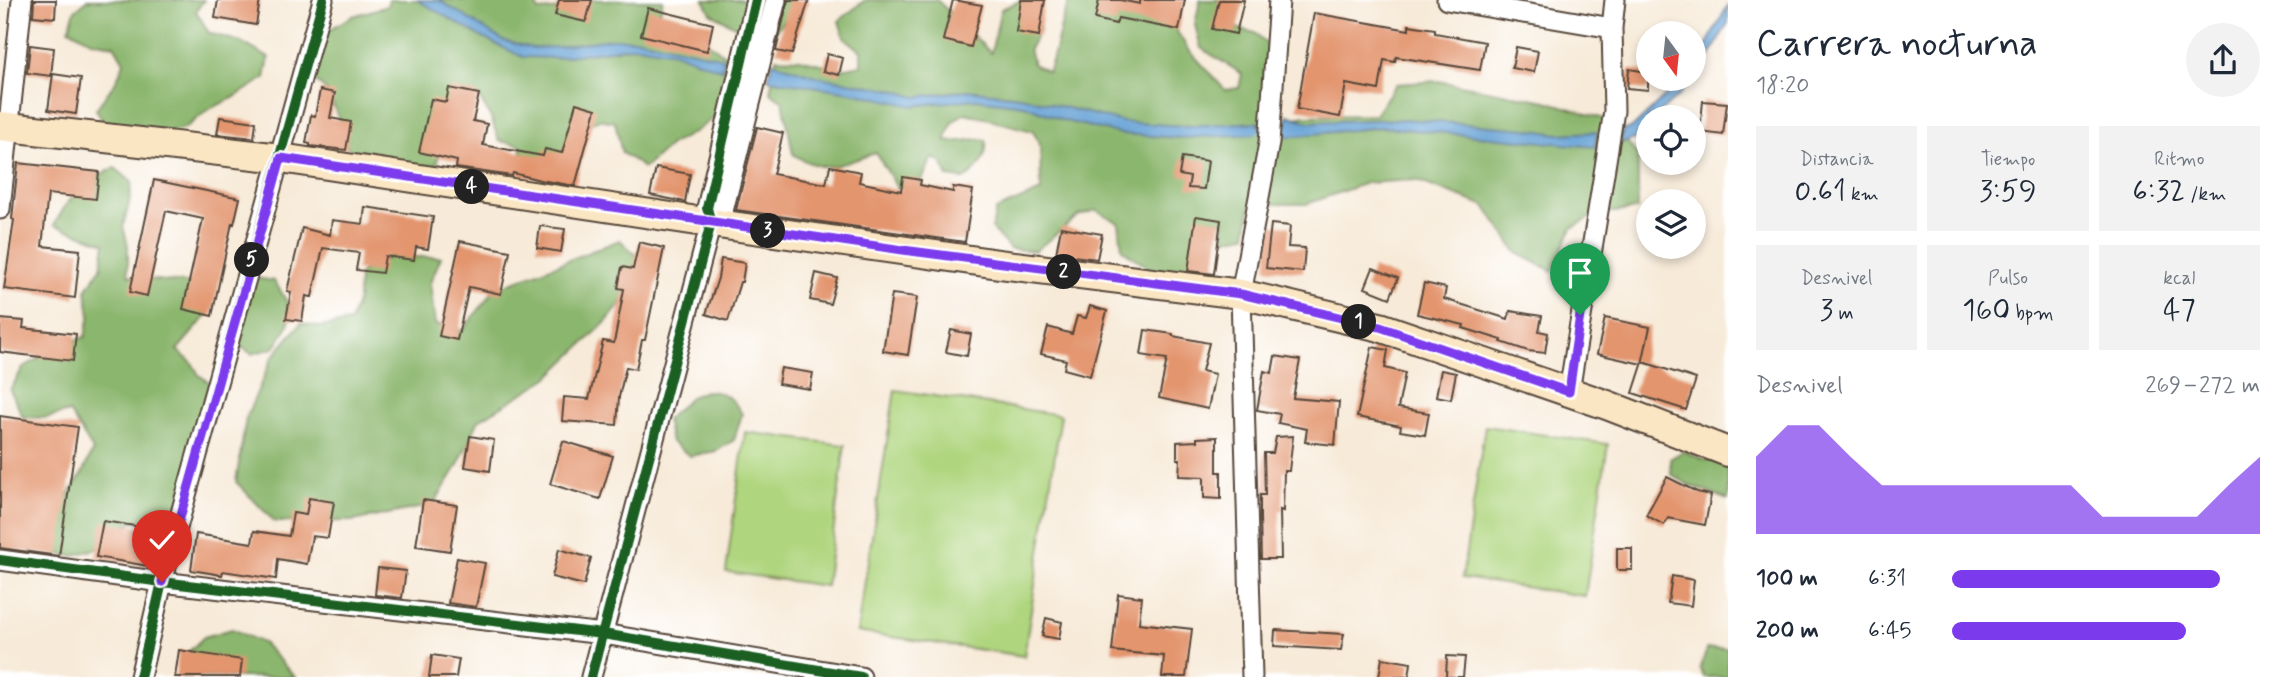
<!DOCTYPE html>
<html lang="es">
<meta charset="utf-8">
<style>
body{margin:0;font-family:Mynerve,sans-serif;background:#f2f2f3;color:#1f2937;height:100vh;display:flex;flex-direction:column;font-size:26px;white-space:nowrap}
*{box-sizing:border-box;margin:0}
p{font-size:23px;color:#747a83}
.icon{flex:none;width:38px;height:38px;fill:none;stroke:currentColor;stroke-width:2;stroke-linecap:round;stroke-linejoin:round}
.map{position:relative;flex:1;overflow:hidden}
.sheet{display:flex;flex-direction:column;background:#fff;width:560px}
.sheet>*{flex:none}
.needle{width:46px;rotate:165deg}
.buttons{position:absolute;left:1636px;top:21px;display:grid;gap:14px}
.buttons a{display:grid;place-items:center;width:70px;height:70px;border-radius:50%;background:#fff;box-shadow:0 4px 10px #0003;font-size:35px}
.pin{position:absolute;display:grid;place-items:center;width:60px;height:60px;color:#fff;margin:-72px -30px;border-radius:50% 50% 50% 0;rotate:-45deg;box-shadow:0 0 7px #0007}
.pin .icon{rotate:45deg}
.km{position:absolute;width:35px;height:35px;margin:-18px;border-radius:50%;background:#222;color:#fff;font-size:19px;line-height:35px;text-align:center}
.round{display:grid;place-items:center;flex:none;width:74px;height:74px;border-radius:37px;background:#f2f2f3}
.headline{display:flex;align-items:center;justify-content:space-between;height:119px;padding:0 28px}
h1{font-size:38px;font-weight:600;line-height:52px}
.metrics{display:grid;grid-template-columns:repeat(3,1fr);gap:10px;height:119px;padding:7px 28px}
.metrics div{display:grid;align-content:center;border-radius:0px;background:#f2f2f3;text-align:center}
.metrics b{font-size:30px;font-weight:600}
.metrics small{font-size:19px;font-weight:400}
.metrics p{font-size:19px}
.chart{height:196px;padding:14px 28px}
.chart p{display:flex;justify-content:space-between}
.chart svg{width:100%;height:126px;margin-top:7px;fill:#7c3aed;opacity:.7}
ul{padding:0 28px;list-style:none;font-size:23px}
li{display:grid;grid-template-columns:112px 84px 1fr;align-items:center;height:52px}
li i{height:18px;border-radius:9px;background:#7c3aed}
main{display:flex;flex:1;min-height:0}
.map>svg:first-child{display:block}
</style>
<main>
<div class="map">
<svg width="1728" height="677" viewBox="0 0 1728 677">
<rect width="100%" height="100%" fill="#fff"/>
<filter id="ink" filterUnits="userSpaceOnUse"><feTurbulence type="fractalNoise" baseFrequency=".0143" numOctaves="2"/><feDisplacementMap in="SourceGraphic" scale="14" xChannelSelector="R" yChannelSelector="G"/><feConvolveMatrix kernelMatrix="1 2 1 2 8 2 1 2 1" color-interpolation-filters="sRGB"/></filter>
<filter id="wash" filterUnits="userSpaceOnUse"><feTurbulence type="fractalNoise" baseFrequency=".00686" numOctaves="4" result="noise"/><feDisplacementMap in="SourceGraphic" scale="28" xChannelSelector="R" yChannelSelector="G"/><feGaussianBlur stdDeviation="1.57" result="paint"/><feColorMatrix in="noise" values="0 0 0 0 0 0 0 0 0 0 0 0 0 0 0 0 0 1.4 0 .05"/><feComposite in="paint" operator="in"/></filter>
<g filter="url(#wash)">
<rect width="100%" height="100%" fill="#f7ead8"/>
<path fill="#afd57e" stroke="#75804e" stroke-width="2" d="M895 390 1061 415 1024 656 857 632Z
M1485 426 1608 444 1585 596 1462 578Z
M745 432 845 445 826 586 726 572Z"/>
<path fill="#8bb66d" stroke="#637046" stroke-width="2" d="M87 0H204L196 11 209 33 241 42 269 58 265 78 233 98 209 109 185 128 147 136 108 131 96 109C107 93 119 81 124 62L114 45 91 41 69 29 75 10Z
M389 0H533L539 11 564 9 578 0H663L659 16 708 42 739 66 732 104 696 131 670 145 644 168 622 153 615 122 599 119 590 124 552 164 528 170 520 145 499 141 491 118 478 95 442 137 437 164 409 177 373 164 347 147 342 124 326 90 306 74 305 56 325 32 353 16 387 6Z
M704 0H792L790 13 773 34H749L711 13Z
M865 0H937L991 53 1001 9 1023 0 1038 10 1040 30 1029 49 1033 64 1048 72C1058 49 1059 22 1070 0H1110L1173 25 1188 49 1225 90 1239 88 1242 74 1201 48 1195 25 1200 0H1240L1236 28 1255 33 1276 52 1246 235 1225 239 1223 222 1212 219 1206 259 1217 271 1215 284 1151 270 1122 249 1119 223 1096 210 1078 216 1035 251 1010 249 992 229 996 210 1041 191 1040 145 1033 131C1009 126 987 117 964 113L952 123 945 141C961 144 970 137 986 140 988 157 978 170 964 179L948 177 942 162 932 158 919 187H897L876 153C841 163 827 177 793 154L783 101 770 92 776 58 800 59 842 69 861 65V51L844 37 839 21Z
M1438 81 1546 101 1611 121 1638 156V209L1597 214 1572 228 1552 271 1517 253 1485 206 1415 180 1366 183 1307 204H1266L1274 123 1304 116 1375 115 1396 84Z
M115 168 132 182 129 204 123 226 128 246V275C153 282 181 281 207 286L214 307 177 350 192 363 199 375 221 390 189 503 165 516 116 527 102 547 73 556 48 553 64 502 83 472 93 450 69 412 46 418 23 417 10 390 23 368 57 347 85 337 90 315 86 290 101 268 105 243 54 225 67 203 88 180Z
M620 240 650 268 606 322 548 378 479 420 457 467 433 505 353 521 275 522 236 482 246 418 272 358 301 323 320 327 350 322 358 299 359 274 389 257H441L430 283 435 324 462 331 495 289Z
M256 278 274 281C295 312 296 317 274 348L252 354 235 343Z
M705 391C724 391 733 398 742 414L734 440 716 451 690 456 671 442 666 420 690 397Z
M1683 451 1702 459 1728 464V500L1689 485 1671 474 1670 459Z
M232 629 263 643 295 677H181L185 655 204 637Z
M1728 648V677H1704L1700 669 1707 649Z"/>
<path fill="#65a1d5" stroke="#50667a" stroke-width="2" d="M417 0H439L504 41 533 48 557 47 610 39H639L724 58 722 70 674 52 637 46 555 58 523 57 485 39Z
M1728 5V23L1704 67 1679 95 1655 117H1648V124L1635 139 1621 143 1623 130 1632 128 1683 79H1694V68Z
M772 62 819 77 895 90 916 97 967 90 1020 96 1123 122 1184 126 1259 122 1255 134 1181 138 1121 134 1065 121 1024 105 976 99 912 106 856 93 768 79Z
M1288 115 1308 122 1406 119 1527 129 1558 134 1597 132 1595 147 1382 127 1286 137Z"/>
<g fill="none" stroke-linecap="round" stroke-linejoin="round">
<path stroke="#65a1d5" stroke-width="6" d="M1251 130 1293 128"/>
</g>
<g id="blocks">
<path fill="#e3956e" d="M34 0H56L55 18 33 16Z
M218 0H260L256 25 215 18Z
M559 0H592L586 22 555 15Z
M788 0H809L792 54 776 51Z
M953 0 982 5 971 47 943 40Z
M1021 0H1045L1039 36 1016 32Z
M1099 0H1120L1140 4V0H1185L1179 30 1118 18 1116 24 1095 19Z
M1219 0H1244L1236 34 1212 29Z
M648 8 713 24 707 51 641 35Z
M1314 13 1409 30V25L1435 29V33L1485 42 1480 70 1396 57 1395 62 1384 60 1379 90 1346 84 1340 117 1297 109Z
M30 45 54 48 51 76 27 73Z
M1516 47 1538 51 1534 72 1512 68Z
M827 54 843 58 839 75 823 71Z
M1629 69 1648 72V90L1627 88Z
M53 74 81 78 76 114 48 110Z
M449 88 479 94 473 121 487 124 483 145 543 156 545 149 562 153 576 103 596 109 575 186 540 180 513 173 512 176 456 168 457 161 419 152 431 99 446 102Z
M320 90 335 93 330 118 351 122 346 150 310 146V144L306 143 311 115 315 116Z
M1703 101 1727 103 1723 135 1700 132Z
M220 117 256 122 254 138 217 134Z
M757 127 783 133 773 174 826 184 830 166 861 172 859 182 901 191 903 177 921 180 920 185 953 192V187L973 190 965 242 736 210Z
M1182 157 1208 161 1204 189 1188 188 1190 177 1179 175Z
M18 163 99 172 96 199 48 194 42 246 80 250 75 298 4 289 14 220 12 219Z
M656 168 690 174 685 202 650 195Z
M154 180 240 198 234 224 232 223 212 316 183 309 203 219 166 211 147 296 130 292Z
M365 207 433 217 428 249 416 247 414 260 385 256 382 273 356 270 359 253 323 248 312 297 306 296 302 321 286 319 291 292 287 291 302 228 330 235 332 220 363 224Z
M1196 216 1221 220 1214 274 1188 271Z
M1271 224 1290 226 1288 247 1305 248 1303 272 1266 268Z
M540 226 565 229 561 252 537 248Z
M1061 227 1102 234 1097 259 1056 254Z
M460 241 510 251 501 294 469 287 457 340 439 336Z
M639 242 664 248 645 340H642L636 369 626 367 619 397 617 425 562 421 564 397 589 399 603 341 614 343 624 289 618 288 622 267 633 269Z
M721 259 745 263 742 282H740L728 321 706 314 718 278Z
M1373 268 1398 278 1390 298 1365 288Z
M816 273 837 278 830 304 810 300Z
M1424 283 1446 288 1444 299 1508 319 1510 311 1542 316 1539 331 1548 333 1545 353 1528 351 1501 342 1502 340 1463 328 1464 325 1417 314Z
M892 294 917 297 908 355 883 351Z
M1090 306 1107 311 1090 376 1064 369 1066 360 1041 354 1048 327 1072 334 1077 316 1086 318Z
M1605 318 1650 327 1642 364 1597 354Z
M0 319 24 321 23 328 76 334 73 361 0 352Z
M951 330 971 334 967 356 946 352Z
M1145 330 1173 334V336L1209 343 1202 371 1215 374 1208 409 1159 398 1167 359 1141 355Z
M1372 347 1388 350 1385 368 1405 373 1398 408 1429 413 1425 435 1400 431 1401 426 1357 417Z
M1275 356 1300 360 1293 398 1339 402 1335 445 1305 442 1307 429 1278 423 1280 414 1257 410 1264 371 1272 373Z
M1643 362 1696 379 1686 410 1633 393Z
M781 368 813 373 810 389 778 384Z
M1441 370 1456 373 1451 399 1436 396Z
M0 416 78 427 59 556 0 548Z
M470 436 494 440 490 471 465 467Z
M1293 436 1289 471H1284L1283 511 1280 510 1281 559H1261L1260 516V495H1265L1264 453H1273L1276 437Z
M1217 437V472H1221V499L1204 498V477L1179 476 1180 459H1177V442L1197 441V438Z
M563 441 613 456 600 499 550 484Z
M1667 477 1697 492 1711 495 1705 525 1668 518 1664 525 1646 515Z
M309 498 334 502 328 538 312 536 307 564 278 559 276 579 223 571 222 575 191 570 196 534 252 543 254 531 289 536 293 513 306 515Z
M423 500 457 505 450 551 416 546Z
M103 521 154 529 148 566 96 557Z
M1617 548H1632V570H1617Z
M559 549 591 558 584 585 552 577Z
M457 558 485 563 476 607 448 603Z
M378 568 406 571 402 598 375 595Z
M1672 576 1694 580 1691 606 1668 603Z
M1118 594 1142 597 1139 623 1192 629 1186 677H1162L1164 656 1112 651Z
M1046 618 1062 622 1059 639 1042 636Z
M1275 630 1344 634 1341 650 1274 646Z
M179 650 242 660 240 677H175Z
M432 655 459 659 456 677H429Z
M1447 656 1465 657 1463 677H1446Z
M1382 658 1411 663 1409 677H1379Z"/>
</g>
</g>
<g filter="url(#ink)">
<use href="#blocks" fill-opacity="0" stroke="#57473a" stroke-width="2"/>
<g fill="none" stroke-linecap="round" stroke-linejoin="round">
<defs>
<path id="minor" d="M1447 0 1612 28
M0 209 22 0
M711 223 723 211 776 0
M1569 392 1614 111 1612 28 1615 0
M0 560 162 582 603 634 861 677
M140 677 162 582 323 0
M591 677 711 223 707 208 756 0
M1252 677 1241 294 1269 143 1279 0"/>
<path id="secondary" d="M0 126 281 158 711 223 999 264 1241 294 1380 327 1607 405 1728 452"/>
</defs>
<use href="#minor" stroke="#57473a" stroke-width="23"/>
<use href="#secondary" stroke="#57473a" stroke-width="32"/>
<use href="#minor" stroke="#fff" stroke-width="19"/>
<use href="#secondary" stroke="#fbe6c4" stroke-width="28"/>
<defs>
<path id="cycleway" d="M0 560 162 582 603 634 861 677
M140 677 162 582 323 0
M591 677 711 223 707 208 756 0"/>
</defs>
<use href="#cycleway" stroke="#fff" stroke-width="15"/>
<use href="#cycleway" stroke="#1b5e20" stroke-width="10"/>
</g>
</g>
<g fill="none" stroke-linecap="round" stroke-linejoin="round" filter="url(#ink)">
<defs>
<path id="route" d="M162 582 281 158 903 250 1241 294 1380 327 1569 392 1580 315"/>
</defs>
<use href="#route" stroke="#fff" stroke-width="14"/>
<use href="#route" stroke="#7c3aed" stroke-width="9"/>
</g>
</svg>
<div class="buttons">
<a><svg class="needle" viewBox="-14 -14 28 28"><path d="M0-13l5 13h-10z" fill="#e53935"/><path d="M0 13l5-13h-10z" fill="#747a83"/></svg></a>
<a><svg class="icon" aria-label="locate" viewBox="0 0 24 24"><circle cx="12" cy="12" r="6"/><path d="M12 2v4M12 18v4M2 12h4M18 12h4"/></svg></a>
<a><svg class="icon" aria-label="layers" viewBox="0 0 24 24"><path d="M12 4l9 5-9 5-9-5zM3 14l9 5 9-5"/></svg></a>
</div>
<div class="pin" style="left:1580px;top:315px;background:#1e9e55"><svg class="icon" aria-label="arrive" viewBox="0 0 24 24"><path d="M6 21V4h12l-3 4 3 4H6"/></svg></div>
<div class="pin" style="left:162px;top:582px;background:#d93025"><svg class="icon" aria-label="check" viewBox="0 0 24 24"><path d="M5 12l5 5 9-10"/></svg></div>
<b class="km" style="left:1359px;top:322px">1</b>
<b class="km" style="left:1064px;top:272px">2</b>
<b class="km" style="left:768px;top:231px">3</b>
<b class="km" style="left:472px;top:187px">4</b>
<b class="km" style="left:252px;top:260px">5</b>
</div>
<section class="sheet">
<div class="headline"><div><h1>Carrera nocturna</h1><p>18:20</p></div><a class="round"><svg class="icon" aria-label="share" viewBox="0 0 24 24"><path d="M12 15V3M7 8l5-5 5 5M5 13v7h14v-7"/></svg></a></div>
<div class="metrics">
<div><p>Distancia</p><b>0.61<small> km</small></b></div>
<div><p>Tiempo</p><b>3:59</b></div>
<div><p>Ritmo</p><b>6:32<small> /km</small></b></div>
</div>
<div class="metrics">
<div><p>Desnivel</p><b>3<small> m</small></b></div>
<div><p>Pulso</p><b>160<small> bpm</small></b></div>
<div><p>kcal</p><b>47</b></div>
</div>
<div class="chart"><p><span>Desnivel</span>269–272 m</p>
<svg viewBox="0 0 160 44" preserveAspectRatio="none"><path d="M0 44V17L10 6L20 6L30 17L40 27L50 27L60 27L70 27L80 27L90 27L100 27L110 38L120 38L130 38L140 38L150 27L160 17V44z"/></svg>
</div>
<ul>
<li><b>100 m</b>6:31<i style="width:87%"></i></li>
<li><b>200 m</b>6:45<i style="width:76%"></i></li>
</ul>
</section>
</main>
